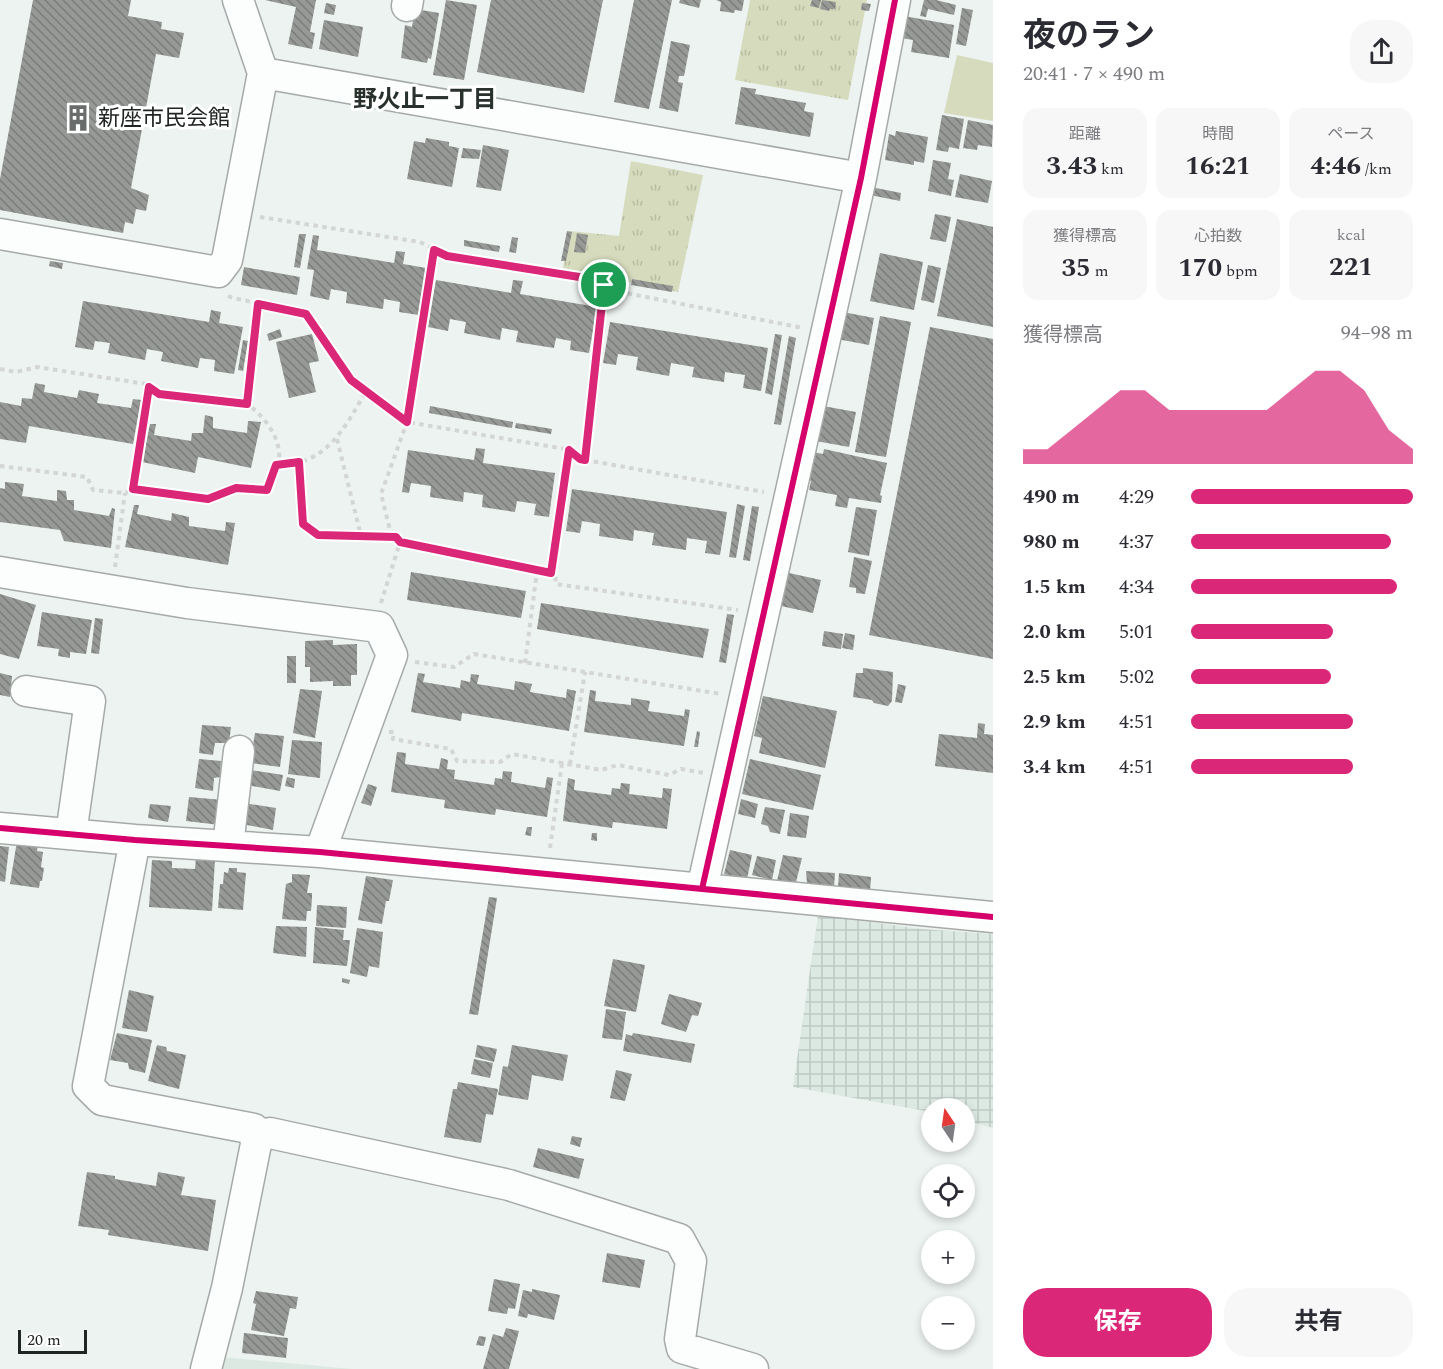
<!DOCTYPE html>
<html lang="ja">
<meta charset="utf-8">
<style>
body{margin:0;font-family:Spectral,"Noto Sans JP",serif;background:#f7f7f7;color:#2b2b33;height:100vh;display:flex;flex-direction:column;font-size:22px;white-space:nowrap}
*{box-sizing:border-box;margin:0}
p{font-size:20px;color:#7c7c81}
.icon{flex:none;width:33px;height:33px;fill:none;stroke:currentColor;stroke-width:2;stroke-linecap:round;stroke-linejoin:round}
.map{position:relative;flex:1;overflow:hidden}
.side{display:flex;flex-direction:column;background:#fff;width:450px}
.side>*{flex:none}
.needle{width:39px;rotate:347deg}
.tools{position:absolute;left:921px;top:1098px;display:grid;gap:12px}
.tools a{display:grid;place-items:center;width:54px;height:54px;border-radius:50%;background:#fff;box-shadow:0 3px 9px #0003;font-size:30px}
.scale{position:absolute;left:18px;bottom:15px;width:69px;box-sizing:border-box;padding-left:6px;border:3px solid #202422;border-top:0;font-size:16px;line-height:21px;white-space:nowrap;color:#202422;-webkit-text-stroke:4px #fff;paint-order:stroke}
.pin{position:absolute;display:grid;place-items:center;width:51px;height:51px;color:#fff;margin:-26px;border:3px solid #fff;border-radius:50%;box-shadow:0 2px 6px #0007}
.round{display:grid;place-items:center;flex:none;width:63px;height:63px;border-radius:24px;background:#f7f7f7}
.headline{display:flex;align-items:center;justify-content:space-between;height:102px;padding:0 30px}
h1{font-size:33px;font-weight:700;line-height:45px}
.metrics{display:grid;grid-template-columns:repeat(3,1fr);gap:9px;height:102px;padding:6px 30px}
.metrics div{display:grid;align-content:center;border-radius:15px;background:#f7f7f7;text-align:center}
.metrics b{font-size:26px;font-weight:700}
.metrics small{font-size:16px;font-weight:400}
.metrics p{font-size:16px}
.chart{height:168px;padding:12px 30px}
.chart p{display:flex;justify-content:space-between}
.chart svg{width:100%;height:108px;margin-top:6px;fill:#db2777;opacity:.7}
.primary-button{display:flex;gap:12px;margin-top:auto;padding:12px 30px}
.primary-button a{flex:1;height:69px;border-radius:24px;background:#db2777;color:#fff;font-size:24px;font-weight:700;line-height:69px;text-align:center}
.primary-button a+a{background:#f7f7f7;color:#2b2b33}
ul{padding:0 30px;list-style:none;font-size:20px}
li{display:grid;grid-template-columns:96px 72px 1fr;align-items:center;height:45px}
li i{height:15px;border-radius:8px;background:#db2777}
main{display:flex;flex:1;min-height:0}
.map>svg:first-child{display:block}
</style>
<main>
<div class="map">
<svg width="993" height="1369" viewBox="0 0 993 1369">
<defs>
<pattern id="industrial-grid" width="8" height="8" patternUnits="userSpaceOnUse" patternTransform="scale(1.5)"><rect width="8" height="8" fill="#dce9e2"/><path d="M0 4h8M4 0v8" fill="none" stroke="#bcc8c2"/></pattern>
<pattern id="park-tufts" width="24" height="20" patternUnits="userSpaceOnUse" patternTransform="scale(1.5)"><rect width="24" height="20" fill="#d6dbbd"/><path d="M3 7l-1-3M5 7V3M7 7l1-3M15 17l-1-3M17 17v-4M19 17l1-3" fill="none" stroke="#b7bca2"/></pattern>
<pattern id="building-back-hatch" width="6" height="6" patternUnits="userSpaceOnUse" patternTransform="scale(1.5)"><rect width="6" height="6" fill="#969996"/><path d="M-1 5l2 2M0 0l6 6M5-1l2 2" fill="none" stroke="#7a7d7a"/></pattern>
</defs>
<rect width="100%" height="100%" fill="#edf3f0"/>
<path fill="#dce9e2" d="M222 1357 352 1369H219Z"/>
<path fill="url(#industrial-grid)" d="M818 915 922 929 993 934V1128L965 1120 964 1108H932L931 1112 793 1087Z"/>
<path fill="url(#park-tufts)" d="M750 0H867L848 100 735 80Z
M631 161 703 175 678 292 563 268 570 231 619 236Z"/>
<path fill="#d6dbbd" d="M957 55 993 63V121L944 113Z"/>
<path fill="url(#building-back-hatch)" d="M33 0H131L128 16 162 22 161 29 184 33 179 58 156 54 131 188 149 195 146 211 136 209 133 224 125 222 123 233 0 210V179Z
M265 0H316L310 32 315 33 312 49 288 44 296 7Z
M446 0 477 5 464 80 433 75Z
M491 0H603L584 93 477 72Z
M634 0H672L649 109 614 102Z
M680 0H701L699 8 679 3Z
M716 0H744L742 11 735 10 734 13 720 11 721 2Z
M812 0H821L819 8 810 6Z
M822 0 836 2 835 9H830L829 11 820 9Z
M924 0H936L956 5 954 15 928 9 926 17 920 16Z
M326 3 336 5 334 15 324 13Z
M862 3 871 4 869 11 861 10Z
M962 8 973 10 966 46 956 44Z
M415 9 439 13 431 59 428 58 427 63 401 58 405 25 412 27Z
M904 16 954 25 949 58 911 52 913 40 901 38Z
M324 20 363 27 358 57 319 49Z
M671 41 690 45 684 76H679L678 82 683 83 678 112 659 108Z
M741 87 756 89 755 94 806 103 804 111 814 113 810 137 735 124Z
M942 115 964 119 959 149 949 147 948 152 936 150Z
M968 120 993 125 992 147 978 145 977 150 963 148Z
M896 131 928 137 924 163 914 161V165L885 160 889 134 895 136Z
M426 138 449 142V146L459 148 452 187 407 179 414 141 425 143Z
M483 145 509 150 501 191 476 187Z
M463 148 481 150 479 159 461 158Z
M933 160 951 163 948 179 954 180 951 196 928 191Z
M960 174 992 181 988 203 955 197Z
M871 187 901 193 900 201 870 195Z
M935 214 951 217 946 242 930 239Z
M957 219 993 227V327L937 316Z
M567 231 572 232 566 261H561Z
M577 233 588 235 585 253 574 252Z
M299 234H306L300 268 294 267Z
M313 235 319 236 317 250 394 263 396 251 405 252 403 264 426 268 419 315 399 312 400 302 384 299 383 309 346 303 347 292 331 289 329 300 310 296 314 270 307 269Z
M512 237 518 238 516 253 509 252Z
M464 240 500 246 499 252 464 246Z
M880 253 923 262 914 310 870 301Z
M50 261 63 263 62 269 49 266Z
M928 265 941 268 934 303 921 300Z
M244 267 300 277 297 295 241 285Z
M632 279 673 286 672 292 631 285Z
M436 280 511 293 513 280 523 281 520 294 597 307 589 353 570 350 571 341 556 338 554 348 516 342 518 331 502 328 500 340 464 333 466 322 450 319 448 331 428 327Z
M83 301 209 322 211 310 221 312 219 323 243 327 234 374 214 371 215 360 200 358 198 368 161 361 163 352 147 349 145 360 108 353 110 343 95 341 93 350 75 347Z
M843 312 874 318 869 345 837 339Z
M880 316 911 322 886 457 855 452Z
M610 322 768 348 761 391 743 388 745 375 725 372 724 382 692 377 694 367 671 363 669 376 636 370 638 357 618 354 616 365 603 363Z
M930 327 993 339V659L869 635Z
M280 329 282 337 269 341 267 334Z
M312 334 319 361 309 363 316 392 289 398 276 342Z
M775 334 782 335 772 395 765 393Z
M789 336 796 338 781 425 774 424Z
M243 340 248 341 243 371 238 370Z
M35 383 45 385 44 392 77 398 79 390 99 394 97 403 131 408 133 399 141 400 133 444 29 426 26 443 0 439V402L21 406 22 398 32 399Z
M430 406 513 422 512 428 429 413Z
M823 406 856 412 849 447 816 441Z
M205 415 213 417V428L247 433 248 421 261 422 251 468 198 457 195 473 142 462 150 424H156L154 435 191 441 192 433H203Z
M516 423 552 429 551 434 515 428Z
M476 448 485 449 483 463 555 473 549 517 534 515 536 504 517 501 515 512 482 507 483 495 464 492 463 502 430 497 431 486 411 483 409 493 402 492 408 450 474 460Z
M824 449 887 463 880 495 882 496 881 503 849 498 847 508 835 506 837 495 809 490 811 481 837 487 807 480 813 452 823 454Z
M5 482 24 484 22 496 57 501V490L66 491 67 500H74V510L109 516 112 508 115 509 111 548 64 541 60 530 0 522V488L5 489Z
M572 489 727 512 720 555 705 553 707 541 687 538 686 550 652 545 654 533 634 530 633 541 599 536 600 524 582 521 580 533 566 531Z
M737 504 745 506 736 558 729 557Z
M134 505H139L137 514 171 521 172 513 189 517V526L225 531 226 522 235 523 228 565 125 547Z
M752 506 759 507 750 561 743 560Z
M856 507 877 510 869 556 848 552Z
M854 557 872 561 865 594 856 593V588L849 587Z
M411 572 526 591 521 618 407 600Z
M789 573 821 580 813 613 781 606Z
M0 594 36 605 19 659 0 654Z
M541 603 709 629 703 658 537 629Z
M42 612 92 620 86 654 70 652V658L58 656 59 649 37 646Z
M727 614 734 615 726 663 719 662Z
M95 618 103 619 99 654 91 653Z
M824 631 843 634 841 649 822 646Z
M845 633 855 635 853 650 842 648Z
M333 640V645L357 644V675H351V686H333V681L310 682V667H305V641Z
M287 656H296V683H287Z
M863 668 893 672 892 701 888 706 874 703 872 700 853 697 856 673H863Z
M0 673 12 676 10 697 0 695Z
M418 673 425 674 423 682 460 688 461 680 470 682 471 674 479 675 477 684 514 690 515 681 532 684 530 692 566 698 567 689 576 691 569 731 462 713 461 721 411 712Z
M898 684 906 686 902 703 895 702Z
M300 689 322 691 315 738 293 733Z
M590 690 596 691 595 701 631 705V698L650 701 648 711 684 716 685 709 690 710 684 746 584 732Z
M763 696 837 711 825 768 759 753 762 738 754 736Z
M978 723 985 724 984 734 993 735V773L935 766 939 734 977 738Z
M202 725 231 727 229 743H215L213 755 199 753Z
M697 731 700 732 698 747H694Z
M255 733 284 736 280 767 250 763Z
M292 740 322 742 320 778 288 774Z
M397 752 406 753 405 764 439 769 441 758 448 760 447 769 455 770 454 779 494 785 495 778 502 779 503 771 512 772 511 782 545 788 547 777 553 778 547 817 496 809 495 815 444 808 445 800 391 792Z
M199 759 221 761 220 777 214 778 213 791 195 788Z
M750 759 821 775 813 810 742 794Z
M250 770 283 775 280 791 247 785Z
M287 777 295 779 294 788 285 786Z
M568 778 575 780 574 790 611 795 612 788 620 789 621 783 630 784 629 794 662 798 663 788 672 789 667 829 613 822 612 828 563 821Z
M368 784 377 787 371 806 361 803Z
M189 797 223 800 220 825 186 821Z
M741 799 758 804 755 818 738 814Z
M244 803 276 808 273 830 242 824Z
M150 804 171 806 168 822 148 818Z
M765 807 785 810 780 834 770 832 768 826 761 824Z
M790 813 809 816 806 838 787 836Z
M527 827H532L531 836 525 835Z
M592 833H597V841L591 840Z
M17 841 38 844 37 851 43 852 41 867 44 868 42 881H40L39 888 10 884Z
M0 846 9 847 5 882 0 881Z
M730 850 752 855 747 879 724 874Z
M783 855 802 858 795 886 777 881Z
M757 856 776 860 772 880 752 875Z
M196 858 215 859 212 911 149 907 152 860 172 861V868L195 869Z
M229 868H237V872L246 873 243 910 218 908 220 884H223L224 872 228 873Z
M806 871 835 873 834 887 807 884Z
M839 873 871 877 870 892 838 888Z
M292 874 310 875 307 893H312V898L311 911H307L306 921 282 919 286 884 292 882Z
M366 876 393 880 389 901H386L382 924 358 920Z
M489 897 497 898 478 1015 469 1014Z
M317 905 347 907 346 928 316 926Z
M276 926 307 927 306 957 273 953Z
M315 927 344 930 343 940H350L347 966 313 963Z
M357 928 383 932 379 968 369 966 367 977 350 973Z
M613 959 645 965 636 1012 604 1006Z
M342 978 350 980 349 984 342 982Z
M129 990 154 996 147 1032 122 1028Z
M669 994 702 1003 698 1016 692 1015 686 1032 661 1024Z
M606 1009 626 1012 622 1040 602 1038Z
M117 1033 152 1040 145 1073 129 1069 128 1063 110 1060Z
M633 1033 695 1044 691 1063 623 1051 626 1034 632 1036Z
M157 1045 166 1047 167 1051 186 1055 179 1089 148 1081Z
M477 1045 497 1049 494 1062 475 1057Z
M512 1045 568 1055 563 1081 532 1075 528 1100 498 1095 503 1066 508 1067Z
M474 1059 493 1063 490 1078 471 1074Z
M616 1070 632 1074 625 1101 610 1098Z
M458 1082 498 1089 493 1115 486 1114 481 1143 444 1137 453 1089H457Z
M572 1136 582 1138 580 1147 570 1144Z
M538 1148 584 1159 579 1179 533 1167Z
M87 1172 115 1176V1179L156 1186 158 1172 185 1177 181 1195 216 1200 208 1251 108 1235 109 1230 78 1226Z
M607 1253 645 1260 640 1288 602 1282Z
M494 1279 520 1284 515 1309 508 1308 507 1314 488 1311Z
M532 1289 560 1295 554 1320 528 1314 527 1318 518 1316 523 1290 532 1292Z
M256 1291 298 1297 296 1309 290 1308 284 1336 251 1330 256 1304 253 1303Z
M506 1328 519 1331 509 1369H483L493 1334 503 1337Z
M244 1333 288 1338 286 1358 242 1353Z
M479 1336 486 1337 484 1346 476 1345Z"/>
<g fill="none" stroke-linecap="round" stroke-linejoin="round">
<defs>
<path id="minor" d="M238 0 263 73 861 178
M407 6 408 0
M0 234 218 272 227 260 263 73
M0 572 187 603 379 627 392 655 320 852
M26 691 90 701 71 834
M0 828 135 840 320 852 993 917
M135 840 88 1086 102 1100 254 1129 256 1144 227 1288 206 1369
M228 846 239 751
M702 889 861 178 895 0
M255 1137 270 1133 509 1185 679 1239 691 1261 680 1339 682 1348 753 1369"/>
</defs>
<use href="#minor" stroke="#a6aaa7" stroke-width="33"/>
<path stroke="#d4d5d5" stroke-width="4" stroke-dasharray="4.5 4.5" stroke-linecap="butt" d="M260 217 420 242 447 257 592 279 621 292 803 328
M228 296 233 298 306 313 351 380 407 422 565 449 580 459 764 492
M0 369 16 372 37 367 146 384 159 394 247 404 258 304
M337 439 361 536
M585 460 604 285
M299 462C300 474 299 517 303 524 306 529 313 532 318 535L395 537
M276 465C325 467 345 428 366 391
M0 466 87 477 93 490 125 493 133 489 208 499 236 488 267 490C271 480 277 469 279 459 281 437 263 415 247 404
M133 489 149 387
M400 542 390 530 381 494 407 422 434 250
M115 567 125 493
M551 573 569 450
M381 603 400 542 551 573 555 574 556 584 738 610
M415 662 454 667 474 654 721 694
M525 663 537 571
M389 732H394L393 739 451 749 457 761 500 762 512 754 601 770 618 765 669 775 681 769 704 773
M570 764 585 672
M550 848 562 763"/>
<use href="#minor" stroke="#fcfdfd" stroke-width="30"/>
<defs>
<path id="cycleway" d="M0 828 135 840 320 852 993 917
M702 889 861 178 895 0"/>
</defs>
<use href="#cycleway" stroke="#fff" stroke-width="10"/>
<use href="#cycleway" stroke="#d6006c" stroke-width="6"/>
</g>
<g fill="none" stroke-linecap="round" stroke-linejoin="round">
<defs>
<path id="route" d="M434 250 447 256 592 279 604 285 585 460 580 459 569 450 551 573 400 542 396 537 318 535 303 524 299 462 276 465 267 490 236 488 208 499 133 489 149 387 159 394 247 404 258 304 306 314 351 380 407 422Z"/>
</defs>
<use href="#route" stroke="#fff" stroke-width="12"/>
<use href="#route" stroke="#db2777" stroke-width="8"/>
</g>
<defs>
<symbol id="building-bare" viewBox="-9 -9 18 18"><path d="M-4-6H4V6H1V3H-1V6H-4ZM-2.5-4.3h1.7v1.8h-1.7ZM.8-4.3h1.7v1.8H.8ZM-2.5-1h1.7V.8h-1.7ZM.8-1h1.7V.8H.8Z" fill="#686c6a" stroke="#fff" stroke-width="2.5" paint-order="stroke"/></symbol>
</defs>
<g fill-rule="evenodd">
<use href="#building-bare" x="59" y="99" width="38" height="38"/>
</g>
<g text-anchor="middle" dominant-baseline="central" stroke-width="6" stroke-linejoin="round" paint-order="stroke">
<g font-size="22" fill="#202422" stroke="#fff" text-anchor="start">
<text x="98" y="118">新座市民会館</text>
</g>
<g font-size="24" font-weight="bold" fill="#29312d" stroke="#fff">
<text x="425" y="100">野火止一丁目</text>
</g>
</g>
</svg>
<div class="tools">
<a><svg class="needle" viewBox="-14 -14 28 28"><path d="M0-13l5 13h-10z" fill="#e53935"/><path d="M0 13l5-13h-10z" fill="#7c7c81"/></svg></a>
<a><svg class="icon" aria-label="locate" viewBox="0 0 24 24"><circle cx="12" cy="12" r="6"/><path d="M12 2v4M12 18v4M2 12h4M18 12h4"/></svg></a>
<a>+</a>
<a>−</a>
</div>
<div class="scale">20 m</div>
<div class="pin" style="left:604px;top:285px;background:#1e9e55"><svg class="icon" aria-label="arrive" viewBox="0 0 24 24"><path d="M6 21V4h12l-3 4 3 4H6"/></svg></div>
</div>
<section class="side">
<div class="headline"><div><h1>夜のラン</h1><p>20:41 · 7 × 490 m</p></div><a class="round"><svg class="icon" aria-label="share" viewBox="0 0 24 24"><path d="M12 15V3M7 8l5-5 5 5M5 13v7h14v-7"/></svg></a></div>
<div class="metrics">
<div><p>距離</p><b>3.43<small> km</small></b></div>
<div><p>時間</p><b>16:21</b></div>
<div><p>ペース</p><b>4:46<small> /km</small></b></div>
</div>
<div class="metrics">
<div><p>獲得標高</p><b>35<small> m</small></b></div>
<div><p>心拍数</p><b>170<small> bpm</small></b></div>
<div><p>kcal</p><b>221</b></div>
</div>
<div class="chart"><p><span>獲得標高</span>94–98 m</p>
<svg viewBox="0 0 160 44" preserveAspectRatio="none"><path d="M0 44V38L10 38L20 30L30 22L40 14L50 14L60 22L70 22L80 22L90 22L100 22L110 14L120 6L130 6L140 14L150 30L160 38V44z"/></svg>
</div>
<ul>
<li><b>490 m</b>4:29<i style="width:100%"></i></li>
<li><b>980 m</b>4:37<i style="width:90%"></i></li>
<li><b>1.5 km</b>4:34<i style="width:93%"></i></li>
<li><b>2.0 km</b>5:01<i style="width:64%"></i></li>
<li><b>2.5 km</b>5:02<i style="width:63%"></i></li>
<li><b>2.9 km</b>4:51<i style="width:73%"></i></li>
<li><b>3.4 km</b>4:51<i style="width:73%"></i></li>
</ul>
<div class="primary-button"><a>保存</a><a>共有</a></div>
</section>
</main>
